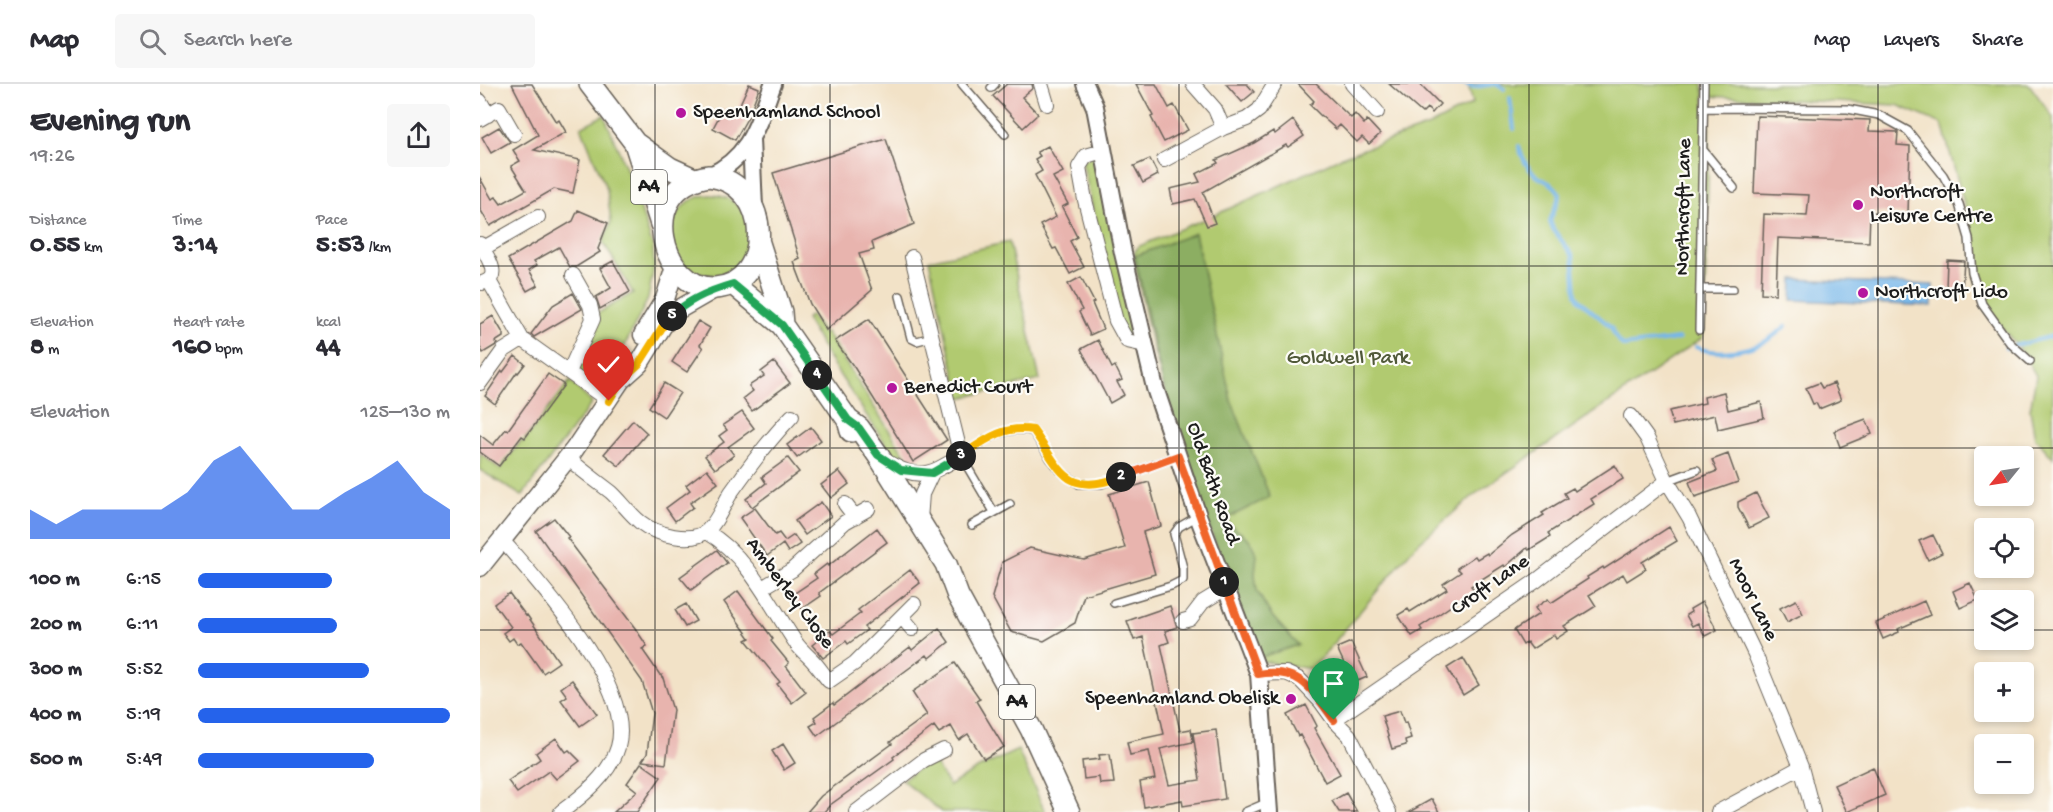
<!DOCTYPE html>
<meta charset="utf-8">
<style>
body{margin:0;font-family:"Gochi Hand",sans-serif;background:#f7f7f7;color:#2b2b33;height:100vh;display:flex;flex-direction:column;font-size:22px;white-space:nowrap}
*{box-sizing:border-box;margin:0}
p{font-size:20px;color:#7c7c81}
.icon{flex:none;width:33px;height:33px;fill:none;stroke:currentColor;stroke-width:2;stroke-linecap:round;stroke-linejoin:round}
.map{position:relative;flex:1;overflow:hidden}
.details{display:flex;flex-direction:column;background:#fff;width:480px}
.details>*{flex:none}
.needle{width:39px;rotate:240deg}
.controls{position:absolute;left:1494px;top:362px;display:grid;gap:12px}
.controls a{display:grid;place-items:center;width:60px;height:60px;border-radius:6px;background:#fff;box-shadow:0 3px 9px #0003;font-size:30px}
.pin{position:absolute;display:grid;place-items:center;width:51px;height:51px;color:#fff;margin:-62px -26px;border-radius:50% 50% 50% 0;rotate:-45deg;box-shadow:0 0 6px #0007}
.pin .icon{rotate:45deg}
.km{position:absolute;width:30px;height:30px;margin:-15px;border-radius:50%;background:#222;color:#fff;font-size:16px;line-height:30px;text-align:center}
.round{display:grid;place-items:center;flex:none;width:63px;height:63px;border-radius:6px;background:#f7f7f7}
.overview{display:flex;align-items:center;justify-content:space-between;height:102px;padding:0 30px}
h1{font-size:33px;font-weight:700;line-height:45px}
.stats{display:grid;grid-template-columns:repeat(3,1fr);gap:9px;height:102px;padding:6px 30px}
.stats div{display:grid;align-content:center}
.stats b{font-size:26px;font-weight:700}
.stats small{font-size:16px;font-weight:400}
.stats p{font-size:16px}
.chart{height:168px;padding:12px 30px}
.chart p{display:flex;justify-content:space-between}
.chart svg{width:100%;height:108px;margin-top:6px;fill:#2563eb;opacity:.7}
ul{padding:0 30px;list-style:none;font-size:20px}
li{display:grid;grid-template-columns:96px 72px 1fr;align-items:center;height:45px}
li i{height:15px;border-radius:8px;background:#2563eb}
header{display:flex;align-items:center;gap:36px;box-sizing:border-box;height:84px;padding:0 30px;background:#fff;border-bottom:2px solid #e1e1e2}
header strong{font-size:28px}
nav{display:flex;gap:33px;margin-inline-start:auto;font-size:21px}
.search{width:420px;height:54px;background:#f7f7f7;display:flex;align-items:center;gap:15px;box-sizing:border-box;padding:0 21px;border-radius:6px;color:#7c7c81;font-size:22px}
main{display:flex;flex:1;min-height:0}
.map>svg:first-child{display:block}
</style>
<header>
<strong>Map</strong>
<div class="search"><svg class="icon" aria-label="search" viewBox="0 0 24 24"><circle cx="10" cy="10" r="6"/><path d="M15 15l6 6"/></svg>Search here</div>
<nav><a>Map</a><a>Layers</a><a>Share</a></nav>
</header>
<main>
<section class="details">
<div class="overview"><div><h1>Evening run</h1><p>19:26</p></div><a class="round"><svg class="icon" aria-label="share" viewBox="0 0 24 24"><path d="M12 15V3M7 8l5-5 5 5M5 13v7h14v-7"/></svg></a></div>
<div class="stats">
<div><p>Distance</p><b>0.55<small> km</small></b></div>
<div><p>Time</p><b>3:14</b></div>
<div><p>Pace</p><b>5:53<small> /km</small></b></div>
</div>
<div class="stats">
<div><p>Elevation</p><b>8<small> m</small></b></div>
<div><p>Heart rate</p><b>160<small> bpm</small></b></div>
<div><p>kcal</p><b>44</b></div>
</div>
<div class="chart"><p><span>Elevation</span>125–130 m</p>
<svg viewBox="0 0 160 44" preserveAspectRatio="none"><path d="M0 44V32L10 38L20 32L30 32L40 32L50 32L60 25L70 12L80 6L90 19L100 32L110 32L120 25L130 19L140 12L150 25L160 32V44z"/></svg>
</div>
<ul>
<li><b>100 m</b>6:15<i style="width:53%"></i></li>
<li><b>200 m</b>6:11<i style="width:55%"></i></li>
<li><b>300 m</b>5:52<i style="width:68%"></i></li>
<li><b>400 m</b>5:19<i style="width:100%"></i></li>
<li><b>500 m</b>5:49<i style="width:70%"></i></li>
</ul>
</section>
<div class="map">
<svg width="1573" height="728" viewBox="0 0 1573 728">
<rect width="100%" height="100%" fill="#fdfcf7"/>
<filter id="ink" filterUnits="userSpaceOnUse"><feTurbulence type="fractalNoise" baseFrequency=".0167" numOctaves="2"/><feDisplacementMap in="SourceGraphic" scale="12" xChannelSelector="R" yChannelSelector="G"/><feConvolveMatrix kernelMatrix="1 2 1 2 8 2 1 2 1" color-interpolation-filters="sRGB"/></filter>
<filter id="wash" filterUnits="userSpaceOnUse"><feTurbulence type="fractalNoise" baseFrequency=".008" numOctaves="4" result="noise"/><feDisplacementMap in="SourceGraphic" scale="24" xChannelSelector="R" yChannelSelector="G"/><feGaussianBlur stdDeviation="1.35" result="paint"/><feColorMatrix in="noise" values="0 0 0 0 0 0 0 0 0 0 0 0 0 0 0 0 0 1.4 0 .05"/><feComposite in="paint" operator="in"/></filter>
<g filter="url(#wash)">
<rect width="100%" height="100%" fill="#f2e2c7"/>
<path fill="#b1ca6f" stroke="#667346" stroke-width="1.5" d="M988 0H1223L1225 25 1230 26 1224 245 1222 254 994 411 935 462 832 585 780 577 703 370 672 260 653 173 657 163 746 126 864 72 949 42 993 19Z
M1226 0H1549L1573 33V374L1555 354 1550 326 1556 292 1544 270 1508 227 1496 199 1493 152 1462 40 1417 21 1226 12Z
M124 31 151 96 173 163 174 183 168 215 124 303 114 297 111 300 92 287 118 229 153 209 123 158 131 138 127 106 101 43Z
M623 68 665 261 641 248 602 77Z
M191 151a40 40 0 1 1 80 0a40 40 0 1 1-80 0Z
M529 158 560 296 480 314 449 176Z
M331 231 343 250 346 248 429 377 417 374 407 362 355 284 326 235Z
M90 297 112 319 42 412 0 386V369L20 385 41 357 43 358Z
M538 666 565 728H462L422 696 452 675 469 702 499 684Z"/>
<path fill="#8cae62" stroke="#54653f" stroke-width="1.5" d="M715 149 751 316 790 413 748 434 749 440 769 455 777 471 775 490 777 507 791 531 818 561 779 574 729 443 683 301 655 172Z"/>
<path fill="#75b6ea" stroke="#486983" stroke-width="1.5" d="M1313 195 1453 201 1452 222 1312 216Z"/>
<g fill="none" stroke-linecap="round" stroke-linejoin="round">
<path stroke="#75b6ea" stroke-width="4" d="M985 0 994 3 1015 0
M1016 0 1024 5
M1030 14 1034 45
M1039 62C1042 74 1047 85 1057 92 1067 99 1075 99 1080 111L1070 137 1073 145 1093 172 1096 210 1099 216 1131 243 1136 254 1143 262 1199 255
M1216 263C1235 272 1267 267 1286 257 1293 253 1300 247 1306 242
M1526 264 1573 252"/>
</g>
<g id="blocks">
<path fill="#e8b4ae" d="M32 0H52L76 38 79 36 86 48 54 66 100 76 93 109 74 105 10 142 0 125V94L12 115 16 113 21 120 46 106 31 82 40 77 33 66 58 51Z
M269 0 279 4 269 31 255 56 233 44 243 25 255 31Z
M527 0H552L553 4 542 13 558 30 543 44 513 12Z
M656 0H676L689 24 694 21 708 46 684 58 671 33 673 32Z
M746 0H767L774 8 762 18Z
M818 0H836L871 34 875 30 884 40 887 36 900 50 889 60 882 53 877 58 860 41 856 45 840 31 830 21 834 17Z
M909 0H940L960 20 952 29 947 24 942 29Z
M1277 32 1390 36 1389 47 1418 48 1417 61 1430 62 1428 130 1390 128 1389 158 1298 154 1296 210 1281 209 1284 130 1327 132 1329 111 1274 109Z
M813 36 824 52 808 63 806 61 723 108 735 139 727 142 715 115 693 120 690 105 720 98 716 90 738 79 736 76 774 59 793 47 795 50Z
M19 43 30 58 11 69 2 53Z
M406 55 434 140 392 158 394 166 379 170 392 206 346 246 330 220 314 178 320 175 293 89Z
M568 62 583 88 573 93 588 120 582 123 597 153 590 157 604 183 590 190 576 164 573 165 560 141 576 133 555 91 562 87 555 75 560 72 557 68Z
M670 75 678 91 663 99 654 82Z
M98 126 128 139 118 165 120 168 96 183H90L79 163 54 177 57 181 49 186 58 201 47 207 28 175 93 137Z
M1467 176 1484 177 1482 206 1466 205Z
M133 177 150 208 120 225 116 213 131 204 120 184Z
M601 193 614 218 612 219 623 245 610 251 599 228 602 226 588 200Z
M93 209 102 225 54 253 51 250 73 221Z
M13 232 23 249V253L15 258 18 260 16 261 3 269 0 263V240Z
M389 235 467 356 433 378 374 283 355 257Z
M218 237 230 244 220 261 223 264 207 288 192 278Z
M618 256 632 284 635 282 642 296 637 298 644 311 630 319 601 265Z
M35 272 45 280 38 289 37 288 15 320 5 312 22 287 23 288Z
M294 278 310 299 272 327 263 315 273 307 269 302 284 292 281 288Z
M68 290 84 301 45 354 42 352 19 382 0 368V351L13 361 26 345 28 346Z
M184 299 200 309 184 333 169 323Z
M1339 299 1342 304 1354 299 1361 316 1339 325 1336 319 1333 320 1326 304Z
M1244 308 1248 326 1281 318 1284 334 1238 345 1235 331 1193 341 1189 327 1225 319 1224 313Z
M262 328 274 344 248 363 254 371 235 385 225 372 244 358 239 352 247 346 243 341Z
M1386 335 1392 350 1360 363 1354 347Z
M153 336 167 349 139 382 124 370Z
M331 343 341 356 317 374 307 361Z
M1248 370 1258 398 1215 413 1209 398 1237 387 1232 376Z
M308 374 319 388 272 423 266 415 286 399 282 393Z
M1135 381 1143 395 1111 415 1114 420 1068 449 1070 453 1049 466 1047 464 1025 483 1024 481 991 502 994 506 949 537 940 543 942 546 932 552 918 531 928 525 930 528 967 505 963 500 981 488 977 484 995 472 997 475 1007 469 1008 471 1032 451 1064 431 1062 429 1087 414 1084 409 1093 404 1095 407Z
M227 385 238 399 210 419 213 423 195 437 186 424 210 406 206 401Z
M359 387 369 400 351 414 341 401Z
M669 398 681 442 663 448 675 490 604 511 595 539 564 557 531 548 512 513 522 478 550 464 604 476 645 464 629 410Z
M1276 409 1289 434 1269 444 1258 423V418Z
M341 418 351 432 325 451 315 437Z
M275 424 295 451 299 449 305 457 314 451 320 460 308 468 303 460 287 472 260 434Z
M74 434 89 453 87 454 155 544 167 562 162 565 180 591H182L193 626 186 680 162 677 167 670 172 629 162 597 56 447Z
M1189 443 1197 457 1162 478 1166 485 1147 497 1143 490 1109 511 1116 522 1084 542 1088 547 1076 555 1074 551 1052 565 1047 558 1043 561 1034 546 1059 530 1055 524 1068 515 1071 519 1108 495 1107 493 1123 483 1124 485Z
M397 444 407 458 339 509 341 512 322 525 312 511 337 494 334 490 347 480 348 482Z
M1453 451 1462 469 1448 476 1439 457Z
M237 466 247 479 211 506 200 493Z
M430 486 440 499 384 543 387 546 368 560 366 557 343 574 332 561 350 547 353 550 381 529 378 526Z
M1490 499 1498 516 1480 524 1473 507Z
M258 507 293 555 291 557 309 579 306 582 326 608 312 619 297 600 300 598 266 556 270 554 244 518Z
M29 509 46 532 47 531 79 578 63 589 41 558 37 560 33 554 29 557 23 549 31 543 14 520Z
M1316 516 1323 530 1307 538 1300 524Z
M1444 517 1450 531 1418 545 1419 548 1403 555 1396 539Z
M1222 518 1237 546 1225 552 1218 539 1212 542 1206 531 1211 528 1210 525Z
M206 520 216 537 205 543 195 526Z
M690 522 697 543 685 547 689 558 681 561 700 647 711 645 713 658 680 665 689 701 720 696 713 649 736 646 745 715 703 722 702 716 664 723 660 698 675 695 669 667 650 671 647 658 684 650 663 553 654 556 647 537Z
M459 544 469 558 449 574 447 571 337 652 330 642 337 638 334 633 353 619 354 621 430 563 432 566Z
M871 558 887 593 873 599 857 564Z
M983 574 999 601 983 611 967 584Z
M475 579 500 615 496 617 524 663 504 675 488 650 479 656 471 642 459 649 454 642 413 673 414 675 350 721 344 728H327L341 712 412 660 410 658 447 631 432 608Z
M92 596 117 630 100 642 81 616 87 612 81 604Z
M826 621 837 642 834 644 860 690 845 698 820 651 818 652 807 631Z
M920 627 924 639 926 638 931 654 925 656 926 661 912 665 902 632Z
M76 654 86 668 89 666 100 677 76 695 69 687 37 709 28 697 60 675 56 669Z
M303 660 315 679 304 686 292 667Z
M630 670 634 699 620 700 619 693 604 695 602 677 620 675 619 671Z
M161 679 181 693 157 728H134L157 707 147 699Z
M1393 683 1405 711 1367 728 1354 701Z
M866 709 877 728H859L852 717Z
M952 715 959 728H929Z"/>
</g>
</g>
<g filter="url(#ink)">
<use href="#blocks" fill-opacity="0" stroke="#676158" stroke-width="1.5"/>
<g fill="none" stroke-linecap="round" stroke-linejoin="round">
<defs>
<path id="service" d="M482 0 525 50
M511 4 515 0
M1224 24 1368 25 1399 31 1428 47 1463 91 1479 120 1489 154 1492 189 1502 220 1530 259 1550 277
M1223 66 1254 104
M1220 205H1253
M420 212 431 254 437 257 452 253
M1219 246 1224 0
M1187 397 1217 386
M514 428 481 372C505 356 523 341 553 347L574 380 584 390 599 400H621L698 372
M492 441 530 420
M634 519 691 502 703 496V484L694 450 699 443 718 432
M765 728 786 719"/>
<path id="minor" d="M561 0 567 20
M713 0 735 25 743 44
M872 0 897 28
M0 17 8 31
M0 35 19 24 34 50
M623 67 606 72 599 83 605 116 636 237 647 257 665 261
M684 76 743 44 767 35 779 26 795 0
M0 160C7 172 23 194 2 199
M2 165 58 133
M9 197 42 255 129 317
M89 288 113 235 110 221 93 191
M0 299 23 267 42 255
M1151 332 1167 354 1187 397 1209 433 1275 570 1321 683 1333 728
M88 374C101 386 117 397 131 408 141 417 149 429 160 438 175 450 212 461 228 446 239 435 244 419 252 407 271 380 290 355 312 332
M404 376C439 398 449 391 481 372L432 173
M365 420 375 433
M440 436 442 410 452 389
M227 448C269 473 289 519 316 559 320 565 326 570 332 576 338 582 343 590 349 597L375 579 434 520
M22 456C60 500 155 603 138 663 130 690 103 712 81 728
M282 504 312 486 365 438 388 425
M422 533 432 545
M703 537 710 535 723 518 746 504
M779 590 806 589 819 595 841 618 854 636 869 651 909 728
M854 636 1056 497 1187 397
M376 728 444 676 464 666
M1238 728 1321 683"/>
<path id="tertiary" d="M605 0 615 23 643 169 675 304 718 432 779 590 789 728
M271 55 274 124
M229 92C271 73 278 39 293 0"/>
<path id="secondary" d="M163 251 185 215 195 183
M0 483 94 366 141 296 159 280 183 241 196 227 236 204"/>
<path id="primary" d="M110 0 155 59 190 84 214 95
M155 59 181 140
M229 92C294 99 294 200 235 204 182 207 153 103 229 92Z
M278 156 301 228 302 241
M253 200 302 241 368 336 371 347
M368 336 379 344 398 371 466 480 478 512 551 645 589 728"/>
</defs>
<use href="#service" stroke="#676158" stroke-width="10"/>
<use href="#minor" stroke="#676158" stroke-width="16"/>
<use href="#tertiary" stroke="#676158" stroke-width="20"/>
<use href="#secondary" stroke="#676158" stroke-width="21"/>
<use href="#primary" stroke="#676158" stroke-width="24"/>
<use href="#service" stroke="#fff" stroke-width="7"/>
<use href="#minor" stroke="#fff" stroke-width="14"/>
<use href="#tertiary" stroke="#fff" stroke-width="16"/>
<use href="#secondary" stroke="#fff" stroke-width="18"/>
<use href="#primary" stroke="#fff" stroke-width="21"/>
</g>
</g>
<g fill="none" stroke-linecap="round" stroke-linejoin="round" filter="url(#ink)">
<defs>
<path id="split-1" d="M744 498 778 590C821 583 832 606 854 636"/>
<path id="split-2" d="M641 393 698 372 744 498"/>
<path id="split-3" d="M481 372C505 356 523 341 553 346 582 387 585 413 641 393"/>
<path id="split-4" d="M337 291 368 336 379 344 398 371 421 386 452 389 481 372"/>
<path id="split-5" d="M192 232C208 215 232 206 253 200L302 241 337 291"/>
<path id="split-6" d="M129 317 141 296 159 280 183 242 192 232"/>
</defs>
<use href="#split-1" stroke="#fff" stroke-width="12"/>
<use href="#split-2" stroke="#fff" stroke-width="12"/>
<use href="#split-3" stroke="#fff" stroke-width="12"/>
<use href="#split-4" stroke="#fff" stroke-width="12"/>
<use href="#split-5" stroke="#fff" stroke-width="12"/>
<use href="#split-6" stroke="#fff" stroke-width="12"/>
<use href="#split-1" stroke="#f0652b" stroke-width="8"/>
<use href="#split-2" stroke="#f0652b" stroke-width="8"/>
<use href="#split-3" stroke="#f5b400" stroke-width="8"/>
<use href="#split-4" stroke="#22a559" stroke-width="8"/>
<use href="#split-5" stroke="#22a559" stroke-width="8"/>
<use href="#split-6" stroke="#f5b400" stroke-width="8"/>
</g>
<path fill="none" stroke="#1c1c1c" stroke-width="1.5" stroke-opacity="0.55" d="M175 0V728M350 0V728M524 0V728M699 0V728M874 0V728M1049 0V728M1223 0V728M1398 0V728M0 182H1573M0 364H1573M0 546H1504M1544 546H1573"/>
<g fill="#b5179e" stroke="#fdfcf7" stroke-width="2">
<circle cx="201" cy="29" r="6"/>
<circle cx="1378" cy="121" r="6"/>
<circle cx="1383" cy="209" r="6"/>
<circle cx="412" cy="304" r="6"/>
<circle cx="811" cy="615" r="6"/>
</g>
<g text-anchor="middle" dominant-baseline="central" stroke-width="4.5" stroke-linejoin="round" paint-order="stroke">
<g fill="#fdfcf7" stroke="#605f5e" stroke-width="1.5">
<rect x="151" y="86" width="36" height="34" rx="4.5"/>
<rect x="519" y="601" width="36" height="34" rx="4.5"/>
</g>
<g font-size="20" font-weight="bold" fill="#1c1c1c">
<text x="169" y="103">A4</text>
<text x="537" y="618">A4</text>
</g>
<g font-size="21" fill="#1c1c1c" stroke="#fdfcf7" text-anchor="start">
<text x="213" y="29">Speenhamland School</text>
<text x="1390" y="109">Northcroft<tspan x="1390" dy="24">Leisure Centre</tspan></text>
<text x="1395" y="209">Northcroft Lido</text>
<text x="424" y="304">Benedict Court</text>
<text x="799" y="615" text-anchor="end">Speenhamland Obelisk</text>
</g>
<g font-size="21" fill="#1c1c1c" stroke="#fdfcf7">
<text transform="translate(1205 123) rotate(-89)">Northcroft Lane</text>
<text transform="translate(732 400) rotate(71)">Old Bath Road</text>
<text transform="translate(1011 502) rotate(-35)">Croft Lane</text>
<text transform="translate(309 510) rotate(53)">Amberley Close</text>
<text transform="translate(1272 516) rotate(64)">Moor Lane</text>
</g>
<g font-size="21" fill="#505939" stroke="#fdfcf7">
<text x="868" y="275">Goldwell Park</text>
</g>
</g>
</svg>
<div class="controls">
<a><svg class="needle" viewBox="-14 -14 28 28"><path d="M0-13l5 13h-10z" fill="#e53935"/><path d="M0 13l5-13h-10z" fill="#7c7c81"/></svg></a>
<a><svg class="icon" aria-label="locate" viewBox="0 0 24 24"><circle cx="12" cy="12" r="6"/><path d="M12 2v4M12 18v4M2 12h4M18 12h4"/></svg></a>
<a><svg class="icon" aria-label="layers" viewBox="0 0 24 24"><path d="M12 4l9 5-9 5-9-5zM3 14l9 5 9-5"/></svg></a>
<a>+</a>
<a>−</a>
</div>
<div class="pin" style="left:854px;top:636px;background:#1e9e55"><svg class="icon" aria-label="arrive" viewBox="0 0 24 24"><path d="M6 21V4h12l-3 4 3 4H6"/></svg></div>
<div class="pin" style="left:129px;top:317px;background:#d93025"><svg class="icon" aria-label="check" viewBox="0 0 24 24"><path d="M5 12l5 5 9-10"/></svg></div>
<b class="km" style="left:744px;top:498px">1</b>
<b class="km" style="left:641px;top:393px">2</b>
<b class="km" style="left:481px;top:372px">3</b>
<b class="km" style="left:337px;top:291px">4</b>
<b class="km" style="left:192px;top:232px">5</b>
</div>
</main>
